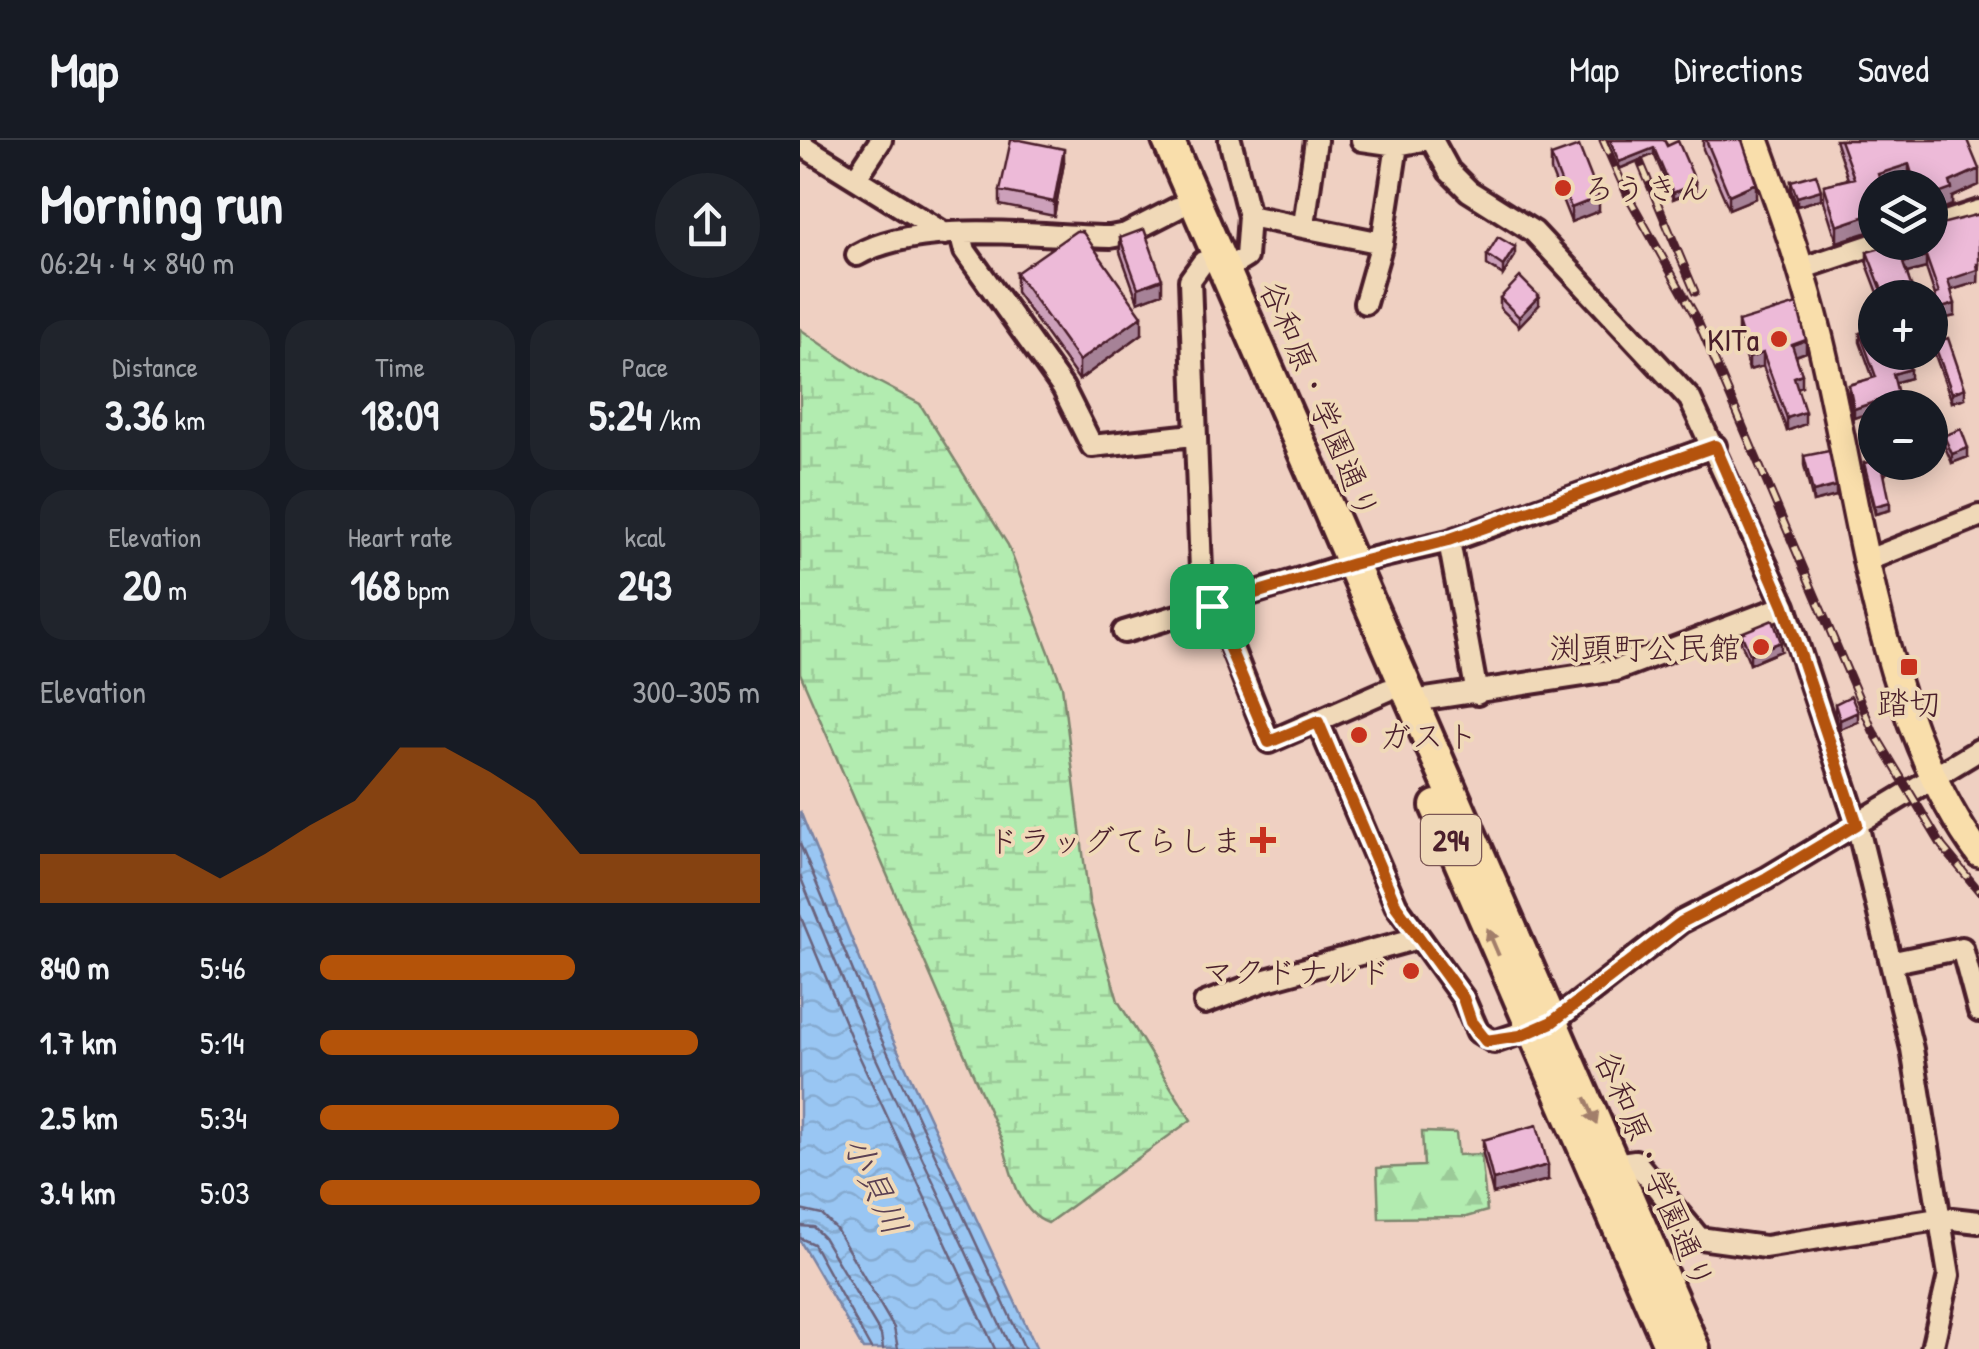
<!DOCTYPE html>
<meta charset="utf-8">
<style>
body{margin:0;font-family:"Patrick Hand","Klee One",sans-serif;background:#20242c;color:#f1f3f6;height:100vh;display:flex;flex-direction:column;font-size:38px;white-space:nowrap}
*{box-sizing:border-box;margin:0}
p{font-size:32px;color:#9ea1a6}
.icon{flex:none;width:55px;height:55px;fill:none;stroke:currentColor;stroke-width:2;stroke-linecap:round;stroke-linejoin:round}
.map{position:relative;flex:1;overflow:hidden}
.panel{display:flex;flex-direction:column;background:#171b24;width:800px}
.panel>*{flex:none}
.controls{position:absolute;left:1058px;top:30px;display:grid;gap:20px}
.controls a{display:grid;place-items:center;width:90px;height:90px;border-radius:50%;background:#171b24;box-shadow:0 5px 25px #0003;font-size:50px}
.pin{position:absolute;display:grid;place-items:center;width:85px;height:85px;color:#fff;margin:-42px;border-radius:20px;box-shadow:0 5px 15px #0006}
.round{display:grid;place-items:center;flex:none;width:105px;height:105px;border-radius:52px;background:#20242c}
.summary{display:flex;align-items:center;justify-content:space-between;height:170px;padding:0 40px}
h1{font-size:55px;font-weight:800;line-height:75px}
.metrics{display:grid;grid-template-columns:repeat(3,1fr);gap:15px;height:170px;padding:10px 40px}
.metrics div{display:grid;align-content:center;border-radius:25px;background:#20242c;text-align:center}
.metrics b{font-size:42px;font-weight:800}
.metrics small{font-size:28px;font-weight:400}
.metrics p{font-size:28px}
.chart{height:280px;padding:20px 40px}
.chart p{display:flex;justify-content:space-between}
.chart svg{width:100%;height:180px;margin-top:10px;fill:#b45309;opacity:.7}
ul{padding:0 40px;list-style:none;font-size:32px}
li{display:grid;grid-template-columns:160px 120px 1fr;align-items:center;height:75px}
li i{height:25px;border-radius:12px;background:#b45309}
header{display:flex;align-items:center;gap:60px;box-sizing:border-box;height:140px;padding:0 50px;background:#171b24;border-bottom:2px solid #363941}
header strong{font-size:48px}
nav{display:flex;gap:55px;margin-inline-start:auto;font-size:35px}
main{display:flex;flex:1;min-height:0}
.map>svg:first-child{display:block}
</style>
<header>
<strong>Map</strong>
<nav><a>Map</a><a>Directions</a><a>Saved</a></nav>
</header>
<main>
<section class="panel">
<div class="summary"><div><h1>Morning run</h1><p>06:24 · 4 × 840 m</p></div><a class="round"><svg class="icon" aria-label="share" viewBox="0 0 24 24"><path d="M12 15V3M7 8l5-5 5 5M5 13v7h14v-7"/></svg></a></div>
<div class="metrics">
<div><p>Distance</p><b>3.36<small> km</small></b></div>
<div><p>Time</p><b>18:09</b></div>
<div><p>Pace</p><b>5:24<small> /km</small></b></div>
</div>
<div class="metrics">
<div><p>Elevation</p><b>20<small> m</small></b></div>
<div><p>Heart rate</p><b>168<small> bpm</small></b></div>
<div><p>kcal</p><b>243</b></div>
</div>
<div class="chart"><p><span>Elevation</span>300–305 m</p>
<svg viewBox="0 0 160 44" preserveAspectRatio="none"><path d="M0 44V32L10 32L20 32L30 32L40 38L50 32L60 25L70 19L80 6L90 6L100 12L110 19L120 32L130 32L140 32L150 32L160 32V44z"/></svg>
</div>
<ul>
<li><b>840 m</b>5:46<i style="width:58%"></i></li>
<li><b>1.7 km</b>5:14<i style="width:86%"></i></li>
<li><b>2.5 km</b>5:34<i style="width:68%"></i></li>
<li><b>3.4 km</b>5:03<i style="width:100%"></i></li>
</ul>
</section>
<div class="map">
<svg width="1179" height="1209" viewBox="0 0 1179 1209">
<defs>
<pattern id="forest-firs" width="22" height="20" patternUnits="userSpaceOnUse" patternTransform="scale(2.5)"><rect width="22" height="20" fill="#b2ecb0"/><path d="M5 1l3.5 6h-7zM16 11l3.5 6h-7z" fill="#9bca98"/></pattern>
<pattern id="wetland-marsh" width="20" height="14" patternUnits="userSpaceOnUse" patternTransform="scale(2.5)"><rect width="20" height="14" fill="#b2ecb0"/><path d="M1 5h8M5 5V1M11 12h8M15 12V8" fill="none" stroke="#9bca98"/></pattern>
<pattern id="water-waves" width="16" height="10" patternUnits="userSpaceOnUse" patternTransform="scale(2.5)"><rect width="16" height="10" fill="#99c6f3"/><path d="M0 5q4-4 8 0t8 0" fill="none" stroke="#85aad0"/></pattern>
</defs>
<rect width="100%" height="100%" fill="#efd0c2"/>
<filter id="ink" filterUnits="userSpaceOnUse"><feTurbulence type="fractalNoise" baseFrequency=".01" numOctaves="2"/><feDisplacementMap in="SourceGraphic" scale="20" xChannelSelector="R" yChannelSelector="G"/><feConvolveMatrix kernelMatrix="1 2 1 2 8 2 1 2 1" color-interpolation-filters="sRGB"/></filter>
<g filter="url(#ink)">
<path fill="url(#forest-firs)" stroke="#7e866e" stroke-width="2.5" d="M622 992 656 993 658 1015 681 1014 687 1071 666 1077 579 1078 577 1028 624 1026Z"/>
<path fill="url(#wetland-marsh)" stroke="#7e866e" stroke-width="2.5" d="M0 189 71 238 120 264 208 405 262 546 289 761 318 861 391 980 248 1083C217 1072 211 1030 202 1001L0 533Z"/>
<path fill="url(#water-waves)" stroke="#7983a3" stroke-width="2.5" d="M0 671 89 891 237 1209H63L0 1101Z"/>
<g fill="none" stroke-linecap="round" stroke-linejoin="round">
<path stroke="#6a627b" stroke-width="2.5" d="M0 704 80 896 225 1209
M0 736 68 901 211 1209
M0 775 55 907 195 1209
M0 1070 22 1075 36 1089 94 1188 98 1209
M0 1086 13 1087 23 1097 81 1195 83 1209
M0 1098 13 1104 71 1209"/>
<defs>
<path id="minor" d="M562 0 597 5 624 0
M632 0 649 31 669 51 734 92 890 259 985 466 1057 684 1112 909 1149 1135 1132 1209
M0 4 145 94
M56 38 81 0
M449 76 582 103
M504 85 516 0
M1130 87 1179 71
M161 95 165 111 263 248 292 306 393 295
M57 115C119 79 239 96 310 97L326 94 377 68
M403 122 390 140 401 430 469 602 588 550
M1000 129 1081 102
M425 130 446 117 449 76 430 0
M565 163 582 103 597 5
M649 401 677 554
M1068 420 1179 376
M324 492 553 423 649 401 915 306
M613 561 816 530 985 466
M518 582 596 765 663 858 678 892 694 902 753 882 881 782 967 738 1179 610
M1094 822 1162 808 1179 871
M405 863 466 840 618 798
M814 1024 835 1021 899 1098 965 1107 1143 1078 1179 1082"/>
<path id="major" d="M956 0C979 64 1003 129 1019 195 1059 358 1078 578 1179 714"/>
<path id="highway" d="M368 0 894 1209
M636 666 871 1209"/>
</defs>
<use href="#minor" stroke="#4a1f2b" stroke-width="28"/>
<use href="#major" stroke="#4a1f2b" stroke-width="32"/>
<use href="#highway" stroke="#4a1f2b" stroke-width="38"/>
<use href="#minor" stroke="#f0d9b8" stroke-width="20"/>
<use href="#major" stroke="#f9deab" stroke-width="25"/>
<use href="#highway" stroke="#f9deab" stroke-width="30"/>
<defs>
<path id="rail" d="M803 0 827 54 896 177 1073 591 1142 706 1179 751
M831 0 895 152"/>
</defs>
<use href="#rail" stroke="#4a1f2b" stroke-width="9"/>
<use href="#rail" stroke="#f0d9b8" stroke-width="5" stroke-dasharray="15" stroke-linecap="butt"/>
</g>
<path fill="#cca0ba" stroke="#4a1f2b" stroke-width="2.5" d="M807 0H864L896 50 873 59 854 14 819 29Z
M903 0H942L956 58 929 69 903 9Z
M1035 0H1167L1179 45 1152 57V65L1130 74V48H1111L1109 41 1075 48 1037 102 1024 61V45L1048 39Z
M751 16 799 71 771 82 751 31Z
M264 23 254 76 200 65V51Z
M991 41 1021 59 997 66 991 50Z
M320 98 362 153 338 162 320 112Z
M1102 102 1178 135V142L1151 150 1155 176 1138 180 1135 167V155L1126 128 1107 133 1113 158H1080L1067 124V112Z
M687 115 715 116 703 135 687 125Z
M216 133 342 194 279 240 216 152Z
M700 158 739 165 719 186 700 168Z
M938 182 1006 212 996 216 1002 246 997 248 1005 284 987 291 963 226 949 230 938 195Z
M1068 187 1110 238 1095 242 1098 263 1086 268H1075L1054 278 1049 254V245L1073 238 1060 202V193L1068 191Z
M1134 203 1165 258 1152 262 1134 212Z
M1144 296 1168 317 1152 323 1144 305Z
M1004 316 1036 356 1013 362 1004 325Z
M1094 322 1084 336 1090 370 1075 374 1064 331V323Z
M941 493 981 511 950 524 941 502Z
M1035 564 1058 582 1040 589 1035 573Z
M683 1000 748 1040 693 1054 683 1014Z"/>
<path fill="#a68297" stroke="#4a1f2b" stroke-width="2.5" d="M854 8V14L819 29V22Z
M264 9V23L254 76V62Z
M1109 24V41L1087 48H1078V34Z
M1179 29V45L1152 57V65L1130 74V57L1150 42Z
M896 43V50L873 59V53Z
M956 43V58L929 69V55Z
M1021 50V59L997 66V57Z
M799 57V71L771 82V68Z
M1075 73V90L1037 102V86Z
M715 107V116L703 135V126Z
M1126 116V128L1103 134V123Z
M1179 124 1178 142 1148 151V140Z
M362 139V153L338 162V148Z
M1113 151V158H1096Z
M739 156V165L719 186V177Z
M1155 164V176L1138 180V169Z
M342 176V194L279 240V221Z
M1006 200V212L992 217V205Z
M963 213V226L949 230V218Z
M1110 229V238L1093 243V234Z
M1002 234V246L994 249V237Z
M1165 248V258L1152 262V253Z
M1098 254V263L1086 268H1075V271L1054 278V269Z
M1005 272V284L987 291V278Z
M1168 308V317L1152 323V314Z
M1089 322H1094V324L1083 337V329Z
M1036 346V356L1013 362V352Z
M1090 362V370L1075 374V366Z
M981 502V511L950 524V514Z
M1058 572V582L1040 589V580Z
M748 1025V1040L693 1054V1040Z"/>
<path fill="#edbad8" stroke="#4a1f2b" stroke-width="2.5" d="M211 0H220L264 9 254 62 200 51Z
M810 0H864L867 6 878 1 896 43 873 53 854 8 819 22Z
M906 0H942L956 43 929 55Z
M1040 0H1167L1179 29 1150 42 1152 49 1130 57V48H1116L1109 24 1078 34 1082 48H1075V73L1037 86 1024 45 1054 38Z
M779 6 799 57 771 68 751 16Z
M1016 34 1021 50 997 57 991 41Z
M1179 74V124H1177L1178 130 1148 140 1155 164 1138 169 1135 155 1139 153 1126 116 1103 123 1113 151 1096 158H1085L1067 112 1102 102H1130V87Z
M344 89 362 139 338 148 320 98Z
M276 91H282L342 176 279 221 216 133Z
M698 97 715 107 703 126 687 115Z
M720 137 739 156 719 177 700 158Z
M997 164 1006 200 992 205 1002 234 994 237 1005 272 987 278 963 213 949 218 938 182Z
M1075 185V212H1104L1110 229 1093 234 1098 254 1054 269 1049 245 1076 237 1060 193 1069 191 1068 187Z
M1148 198 1165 248 1152 253 1134 203Z
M1161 289 1168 308 1152 314 1144 296Z
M1029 311 1036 346 1013 352 1004 316Z
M1075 321V322H1089L1083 329 1090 362 1075 366 1064 323Z
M973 480 981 502 950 514 941 493Z
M1051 556 1058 572 1040 580 1035 564Z
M737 985 748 1025 693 1040 683 1000Z"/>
<defs><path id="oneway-solid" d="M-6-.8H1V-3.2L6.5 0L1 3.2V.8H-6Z" transform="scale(2.5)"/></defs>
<g fill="#a27e6b">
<use href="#oneway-solid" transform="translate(693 802) rotate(-113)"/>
<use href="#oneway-solid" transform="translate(791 971) rotate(67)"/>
</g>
</g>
<g fill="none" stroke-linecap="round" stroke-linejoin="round" filter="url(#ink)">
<defs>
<path id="route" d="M915 306 984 466 1057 684 967 738 882 782 752 882 720 896 686 901 671 882 663 858 596 766 518 582 469 602 412 466 553 424 648 400Z"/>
</defs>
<use href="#route" stroke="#fff" stroke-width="20"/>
<use href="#route" stroke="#b45309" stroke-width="12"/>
</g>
<g fill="#c8321e" stroke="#f0d9b8" stroke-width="4">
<circle cx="763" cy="48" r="10"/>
<circle cx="979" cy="199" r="10"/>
<circle cx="961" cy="507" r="10"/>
<rect x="1099" y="517" width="20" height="20" rx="5"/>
<circle cx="559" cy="595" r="10"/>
<path d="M458 685h10v10h10v10h-10v10h-10v-10h-10v-10h10z"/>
<circle cx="611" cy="831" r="10"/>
</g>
<g text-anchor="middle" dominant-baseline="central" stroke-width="8" stroke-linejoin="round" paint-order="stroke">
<rect fill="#f0d9b8" stroke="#7c5755" stroke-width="2.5" x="621" y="675" width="60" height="50" rx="8"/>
<g font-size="30" font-weight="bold" fill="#4a1f2b">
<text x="651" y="700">294</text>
</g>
<g font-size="32" fill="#4a1f2b" stroke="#f0d9b8" text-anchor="end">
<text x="783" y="48" text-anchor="start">ろうきん</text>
<text x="959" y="199">KITa</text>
<text x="941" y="507">渕頭町公民館</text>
<text x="1109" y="562" text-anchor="middle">踏切</text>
<text x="579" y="595" text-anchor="start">ガスト</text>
<text x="443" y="700">ドラッグてらしま</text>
<text x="591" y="831">マクドナルド</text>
</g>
<g font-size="32" fill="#4a1f2b" stroke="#f0d9b8">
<text transform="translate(520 260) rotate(67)">谷和原・学園通り</text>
<text transform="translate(855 1030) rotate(67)">谷和原・学園通り</text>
</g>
<g font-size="35" font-style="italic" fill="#5a4053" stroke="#f0d9b8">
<text transform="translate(76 1045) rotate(65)">小貝川</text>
</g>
</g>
</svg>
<div class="controls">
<a><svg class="icon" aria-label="layers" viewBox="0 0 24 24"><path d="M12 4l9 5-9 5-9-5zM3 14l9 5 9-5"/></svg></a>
<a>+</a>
<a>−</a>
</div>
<div class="pin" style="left:412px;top:466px;background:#1e9e55"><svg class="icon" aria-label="arrive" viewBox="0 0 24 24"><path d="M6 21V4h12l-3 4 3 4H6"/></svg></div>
</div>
</main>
